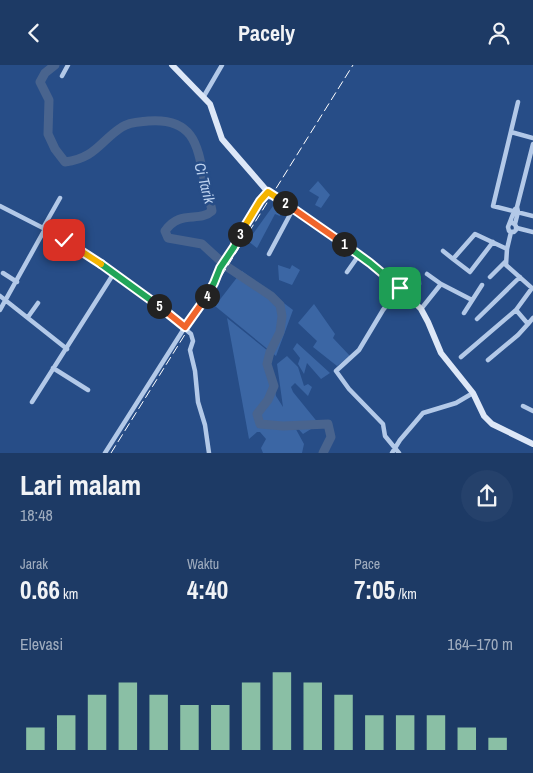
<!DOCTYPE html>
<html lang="id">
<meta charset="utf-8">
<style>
body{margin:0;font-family:"Archivo Narrow",sans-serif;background:#25416b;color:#f1f3f6;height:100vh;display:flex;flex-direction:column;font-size:19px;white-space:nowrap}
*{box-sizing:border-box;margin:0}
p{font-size:16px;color:#a0adbf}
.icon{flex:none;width:28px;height:28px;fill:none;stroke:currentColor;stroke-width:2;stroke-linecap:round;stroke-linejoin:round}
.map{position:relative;height:388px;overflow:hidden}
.side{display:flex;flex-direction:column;background:#1d3a65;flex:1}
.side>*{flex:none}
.pin{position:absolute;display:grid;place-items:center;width:42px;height:42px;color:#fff;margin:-21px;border-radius:10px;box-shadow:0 2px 8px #0006}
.km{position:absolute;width:25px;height:25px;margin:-12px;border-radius:50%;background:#222;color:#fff;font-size:14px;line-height:25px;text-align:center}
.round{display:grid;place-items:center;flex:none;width:52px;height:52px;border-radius:26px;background:#25416b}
.overview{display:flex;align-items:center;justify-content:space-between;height:85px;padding:0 20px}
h1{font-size:28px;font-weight:800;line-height:38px}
.metrics{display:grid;grid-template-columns:repeat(3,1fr);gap:8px;height:85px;padding:5px 20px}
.metrics div{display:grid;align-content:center}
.metrics b{font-size:25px;font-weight:800}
.metrics small{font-size:14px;font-weight:400}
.metrics p{font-size:14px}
.chart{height:140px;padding:10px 20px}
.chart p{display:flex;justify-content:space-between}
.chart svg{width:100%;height:90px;margin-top:5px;stroke:#8abfa5;stroke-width:6}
header{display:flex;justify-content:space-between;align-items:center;height:65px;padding:0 20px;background:#1d3a65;font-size:22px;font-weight:800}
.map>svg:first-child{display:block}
</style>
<header><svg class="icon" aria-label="back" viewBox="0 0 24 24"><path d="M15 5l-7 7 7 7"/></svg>Pacely<svg class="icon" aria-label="person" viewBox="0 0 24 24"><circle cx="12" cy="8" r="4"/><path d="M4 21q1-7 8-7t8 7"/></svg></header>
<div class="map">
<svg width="533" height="388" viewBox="0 0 533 388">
<rect width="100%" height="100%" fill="#274d87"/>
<path fill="#3b66a4" d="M318 116 330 130 321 143 315 140 319 132 309 126Z
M273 141 281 147 280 151 275 149 257 183 248 176Z
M278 200 290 204 292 200 300 205 292 220 279 215Z
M242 206 293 245 276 291 215 241Z
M419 207 422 219 413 233 401 222 409 211Z
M314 239 335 269 333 273 350 291 337 301 313 282 317 276 298 258Z
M227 253 268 286 276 331 283 342 277 299 287 291 298 302 304 321 308 319 312 322 308 331 295 318 291 322 293 327 319 359 303 369 292 357 304 379 302 388H263L261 383 266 374 260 367H257L249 374Z
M297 278 330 308 321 314 307 298 304 309 298 299 300 293 293 284Z"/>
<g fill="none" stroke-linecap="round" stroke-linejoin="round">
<path stroke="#49648e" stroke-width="9" d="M55 0 45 8 40 17 49 35 48 69 55 84 65 97C96 93 100 76 122 62 129 57 140 57 148 56 198 52 198 86 206 124 207 132 211 138 212 146 199 158 180 144 165 166L168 173 202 179 226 201 271 231 280 240 282 251 280 267 270 287 267 299 274 321 268 335 257 349 260 359 283 361 328 359 331 372 323 388"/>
<path stroke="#b3c9e8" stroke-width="4.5" d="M62 11 68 0
M204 31 222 0
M518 37 493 141 533 151
M511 67 533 73
M0 141 45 164 81 186 151 235 191 269 193 276 190 285 195 306 198 337 205 360 209 388
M510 158H513L516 161V165L514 167 509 166 508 162 515 144
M515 159 518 147 517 142 533 79
M43 163 60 133
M517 163 533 167
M507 184 511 167
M443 186 453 194
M269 189 293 144
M347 207 359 190
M3 208 17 217
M427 209 441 219
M490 212 505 197
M0 231 67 284
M421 244 441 219 472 235
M0 245 45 164
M516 245 528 259 533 253
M464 248 482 220
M28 252 38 238
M477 254 520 212
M461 292 516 245 532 223 506 200 507 184 475 169 453 194 470 207 493 177
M488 295 518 270 528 259
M53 303 88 325
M32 337 114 208
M523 341 533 346
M105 388 185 262 204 235 214 218 220 203 234 182 249 153 260 136 268 127
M392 388 400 375 423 348 456 338 473 328
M399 388 385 371 383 359 349 324 336 306 359 285 383 245 400 223"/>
<path stroke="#dde7f7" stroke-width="6" d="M172 0 210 39 222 74 268 127 370 198 400 223 421 244 428 257 441 288 473 328 484 351 492 359 533 379"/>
<path stroke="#fff" stroke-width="1" stroke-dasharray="9 4" stroke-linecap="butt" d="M111 388 353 0"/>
</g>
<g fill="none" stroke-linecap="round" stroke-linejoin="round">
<defs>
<path id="split-1" d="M344 179 370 198 400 223"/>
<path id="split-2" d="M285 138 344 179"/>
<path id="split-3" d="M240 169 260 136 268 127 285 138"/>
<path id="split-4" d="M207 231 214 218 220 203 234 182 240 169"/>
<path id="split-5" d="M159 241 185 262 207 231"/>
<path id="split-6" d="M101 199 159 241"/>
<path id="split-7" d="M64 175 101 199"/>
</defs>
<use href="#split-1" stroke="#fff" stroke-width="10"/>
<use href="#split-2" stroke="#fff" stroke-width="10"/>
<use href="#split-3" stroke="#fff" stroke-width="10"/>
<use href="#split-4" stroke="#fff" stroke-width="10"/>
<use href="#split-5" stroke="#fff" stroke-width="10"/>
<use href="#split-6" stroke="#fff" stroke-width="10"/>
<use href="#split-7" stroke="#fff" stroke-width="10"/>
<use href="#split-1" stroke="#22a559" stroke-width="6"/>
<use href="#split-2" stroke="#f0652b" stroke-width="6"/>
<use href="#split-3" stroke="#f5b400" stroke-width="6"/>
<use href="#split-4" stroke="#22a559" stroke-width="6"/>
<use href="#split-5" stroke="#f0652b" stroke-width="6"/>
<use href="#split-6" stroke="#22a559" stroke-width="6"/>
<use href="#split-7" stroke="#f5b400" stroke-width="6"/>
</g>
<g text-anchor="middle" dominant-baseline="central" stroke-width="5" stroke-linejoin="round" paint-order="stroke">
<g font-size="15" font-style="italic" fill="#bed3f0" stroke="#274d87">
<text transform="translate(205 118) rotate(75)">Ci Tarik</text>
</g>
</g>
</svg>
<div class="pin" style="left:400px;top:223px;background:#1e9e55"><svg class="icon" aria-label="arrive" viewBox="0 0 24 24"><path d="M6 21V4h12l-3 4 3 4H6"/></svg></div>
<div class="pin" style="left:64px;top:175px;background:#d93025"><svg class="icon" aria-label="check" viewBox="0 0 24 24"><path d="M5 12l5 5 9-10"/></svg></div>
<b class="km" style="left:344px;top:179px">1</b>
<b class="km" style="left:285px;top:138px">2</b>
<b class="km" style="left:240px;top:169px">3</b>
<b class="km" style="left:207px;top:231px">4</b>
<b class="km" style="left:159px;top:241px">5</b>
</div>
<section class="side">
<div class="overview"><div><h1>Lari malam</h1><p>18:48</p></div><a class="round"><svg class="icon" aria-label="share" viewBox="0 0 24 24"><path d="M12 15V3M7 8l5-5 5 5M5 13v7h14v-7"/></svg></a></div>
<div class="metrics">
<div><p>Jarak</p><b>0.66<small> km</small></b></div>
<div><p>Waktu</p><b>4:40</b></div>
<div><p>Pace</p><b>7:05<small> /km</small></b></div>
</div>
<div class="chart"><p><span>Elevasi</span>164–170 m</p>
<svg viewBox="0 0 160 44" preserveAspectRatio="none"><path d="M5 44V33M15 44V27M25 44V17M35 44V11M45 44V17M55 44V22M65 44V22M75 44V11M85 44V6M95 44V11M105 44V17M115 44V27M125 44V27M135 44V27M145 44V33M155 44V38"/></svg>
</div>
</section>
